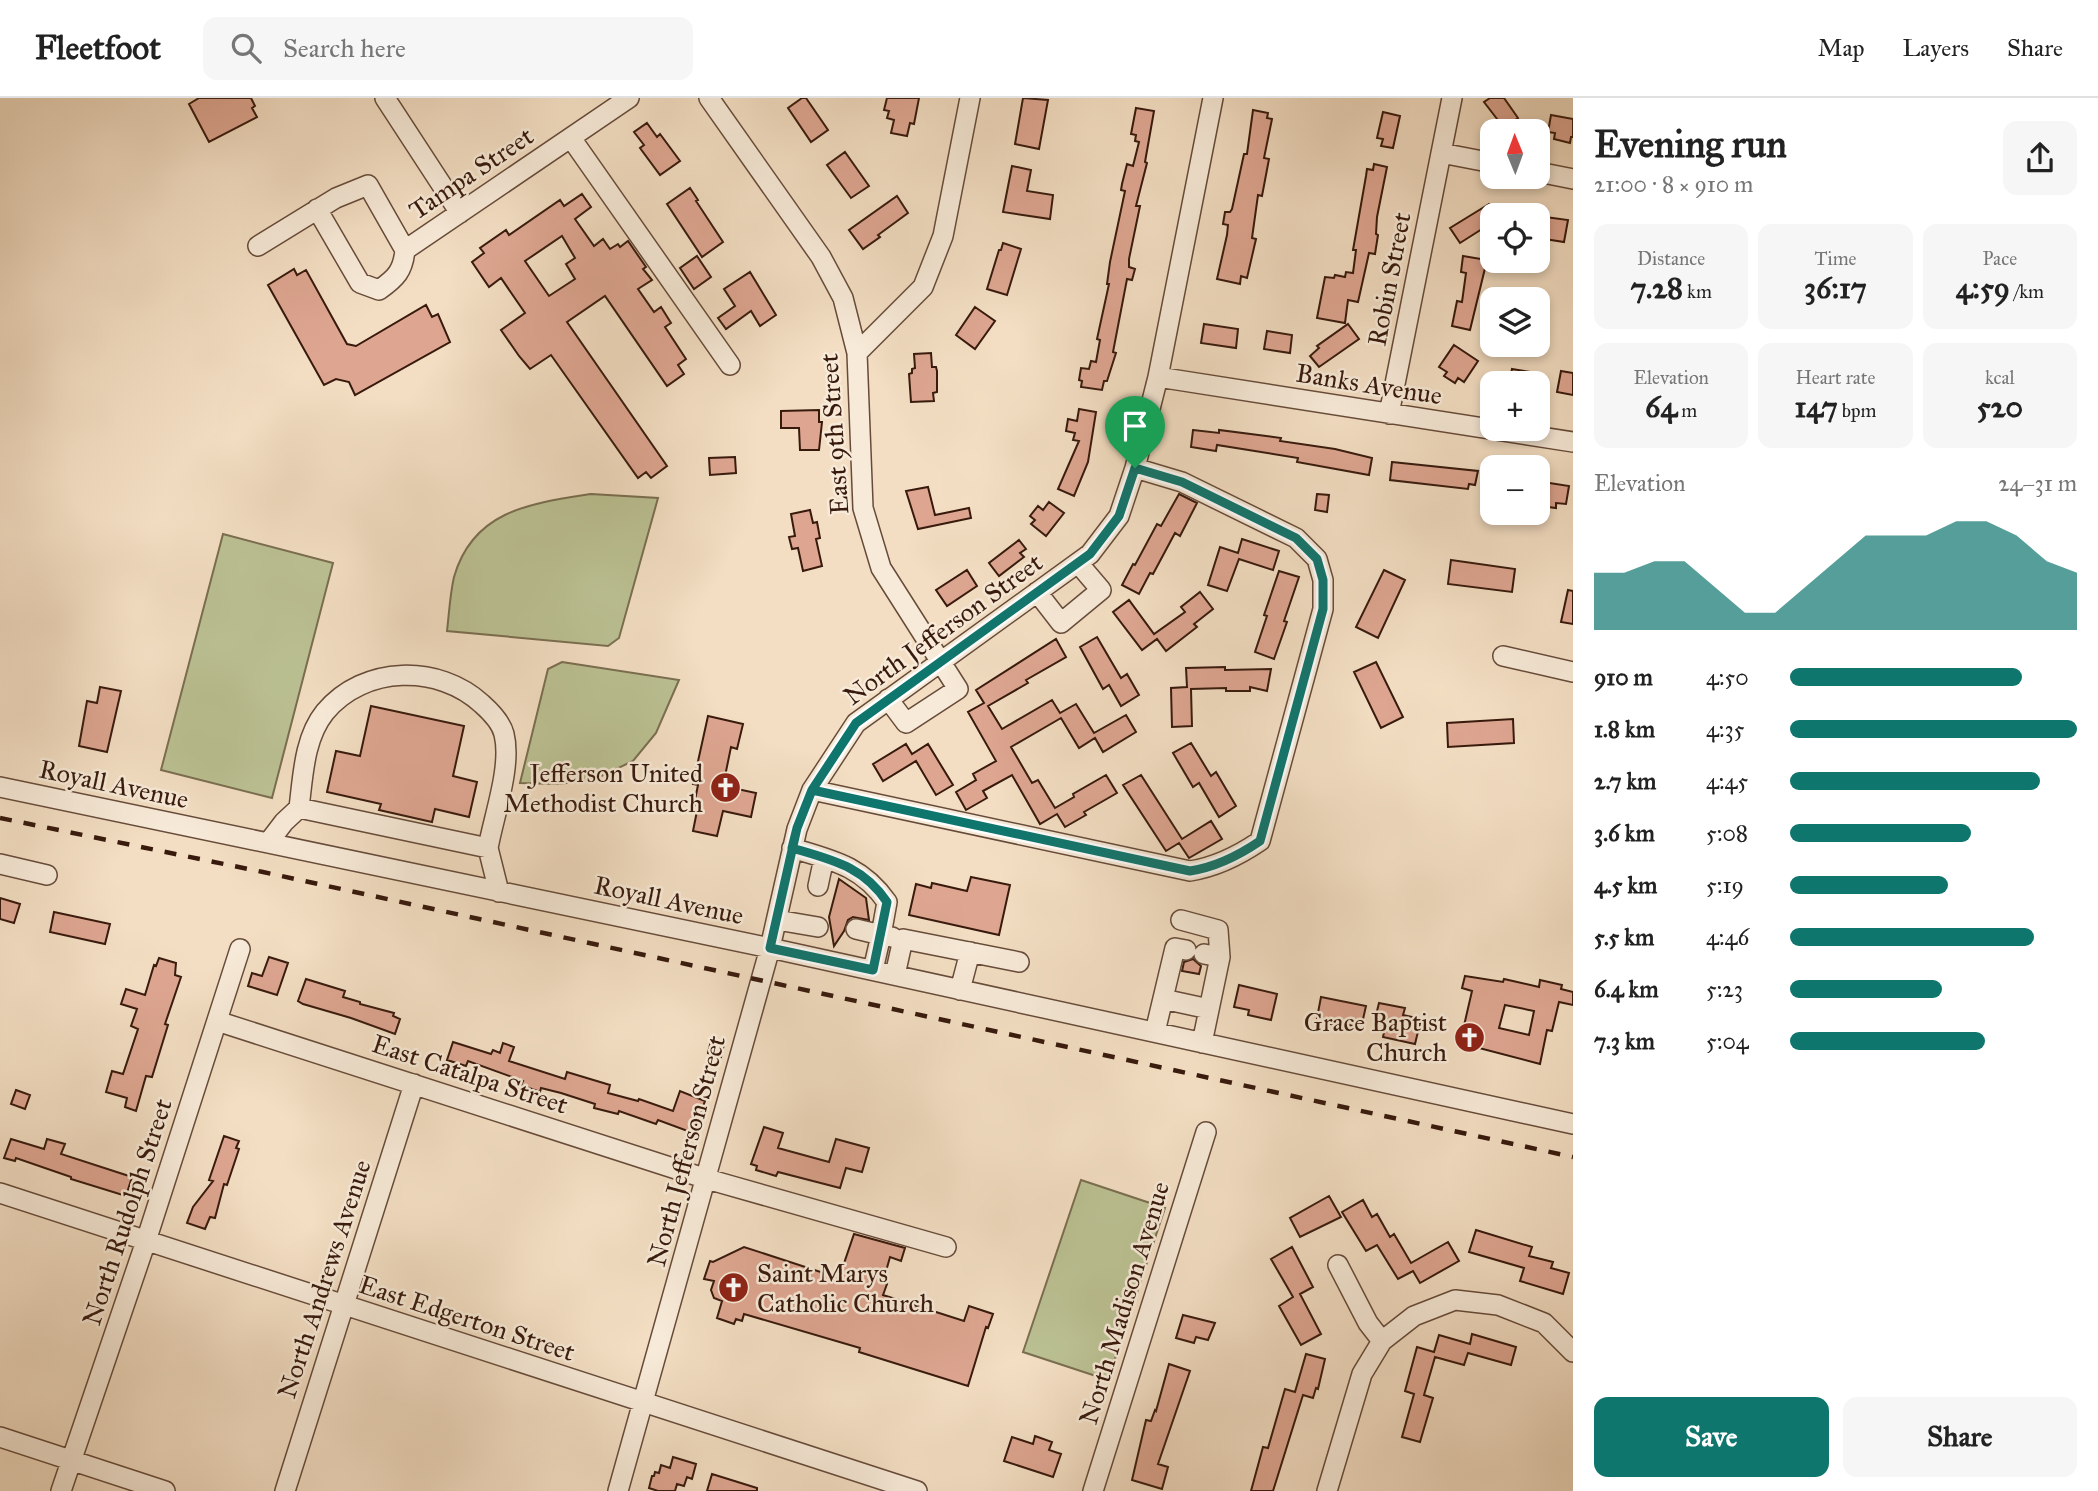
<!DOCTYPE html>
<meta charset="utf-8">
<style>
body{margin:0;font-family:"IM FELL Great Primer",serif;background:#f6f6f6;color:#222;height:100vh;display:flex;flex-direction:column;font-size:26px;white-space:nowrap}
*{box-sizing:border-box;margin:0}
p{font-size:23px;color:#767676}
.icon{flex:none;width:38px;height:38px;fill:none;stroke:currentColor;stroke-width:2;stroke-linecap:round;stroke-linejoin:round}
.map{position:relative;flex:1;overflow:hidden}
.sheet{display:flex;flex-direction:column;background:#fff;width:525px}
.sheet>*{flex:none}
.needle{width:46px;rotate:359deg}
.tools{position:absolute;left:1480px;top:21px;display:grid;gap:14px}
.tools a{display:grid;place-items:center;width:70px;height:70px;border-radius:14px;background:#fff;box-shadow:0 4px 10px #0003;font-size:35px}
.pin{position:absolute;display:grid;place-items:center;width:60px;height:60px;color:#fff;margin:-72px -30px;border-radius:50% 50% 50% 0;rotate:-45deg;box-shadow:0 0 7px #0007}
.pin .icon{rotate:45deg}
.round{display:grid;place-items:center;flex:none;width:74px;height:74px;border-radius:14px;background:#f6f6f6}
.summary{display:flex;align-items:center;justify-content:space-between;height:119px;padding:0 21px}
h1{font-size:38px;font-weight:700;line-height:52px}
.figures{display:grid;grid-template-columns:repeat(3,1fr);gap:10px;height:119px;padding:7px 21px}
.figures div{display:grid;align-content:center;border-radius:14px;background:#f6f6f6;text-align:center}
.figures b{font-size:30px;font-weight:700}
.figures small{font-size:19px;font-weight:400}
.figures p{font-size:19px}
.chart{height:196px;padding:14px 21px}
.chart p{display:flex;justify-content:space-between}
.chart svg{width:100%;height:126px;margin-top:7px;fill:#0f766e;opacity:.7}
.cta{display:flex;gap:14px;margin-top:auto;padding:14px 21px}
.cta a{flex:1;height:80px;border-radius:14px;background:#0f766e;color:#fff;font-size:28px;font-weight:700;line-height:80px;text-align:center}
.cta a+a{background:#f6f6f6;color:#222}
ul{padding:0 21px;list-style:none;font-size:23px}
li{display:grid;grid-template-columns:112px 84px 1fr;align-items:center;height:52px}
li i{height:18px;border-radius:9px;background:#0f766e}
header{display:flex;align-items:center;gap:42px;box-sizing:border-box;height:98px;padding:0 35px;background:#fff;border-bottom:2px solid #e0e0e0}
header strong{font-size:33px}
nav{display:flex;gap:38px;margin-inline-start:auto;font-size:24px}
.search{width:490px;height:63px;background:#f6f6f6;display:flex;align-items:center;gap:18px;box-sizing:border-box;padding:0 24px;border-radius:14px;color:#767676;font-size:26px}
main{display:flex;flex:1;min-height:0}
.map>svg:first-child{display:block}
</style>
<header>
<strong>Fleetfoot</strong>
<div class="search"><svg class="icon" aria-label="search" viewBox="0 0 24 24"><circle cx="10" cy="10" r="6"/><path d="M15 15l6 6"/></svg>Search here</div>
<nav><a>Map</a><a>Layers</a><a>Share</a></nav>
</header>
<main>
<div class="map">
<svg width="1573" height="1393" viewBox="0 0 1573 1393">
<rect width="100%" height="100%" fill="#f3dec3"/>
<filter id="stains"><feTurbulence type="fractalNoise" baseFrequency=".00286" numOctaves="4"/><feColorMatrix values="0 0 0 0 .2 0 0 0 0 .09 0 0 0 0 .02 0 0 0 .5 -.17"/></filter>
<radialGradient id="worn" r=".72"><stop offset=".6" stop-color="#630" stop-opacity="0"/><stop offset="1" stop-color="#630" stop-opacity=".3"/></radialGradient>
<path fill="#bbc193" stroke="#7a6e50" stroke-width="2" d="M591 396 658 400 619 540 608 548 447 533C449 516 450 496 454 479 473 412 532 405 591 396Z
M223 436 333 465 272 700 161 672Z
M562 564 679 582 656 635 633 663 595 681 559 686 520 685 548 571Z
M1081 1082 1165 1110 1108 1282 1023 1254Z"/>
<path fill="#dea691" stroke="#381a0d" stroke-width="2" fill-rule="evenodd" d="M199 0H251L255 8 252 10 257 19 209 44 189 6Z
M802 0H806L828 32 811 44 788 10Z
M887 0H919L914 26 910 25 907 38 891 35 894 22 887 20 889 13 884 12Z
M1023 0 1048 2 1039 51 1015 46Z
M1490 0H1504L1518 20 1504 30 1484 4Z
M1136 10 1154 13 1145 64 1147 65 1136 108H1140L1129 161V169L1135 171 1132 182 1127 181 1113 254 1116 255 1107 283H1104L1102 292 1081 289 1082 283 1079 282 1081 270 1089 271 1091 263 1096 264 1100 242 1097 241 1109 186H1107L1110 164 1125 93 1121 92 1122 86 1127 66 1133 68 1139 44 1135 43 1136 37 1131 36Z
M1253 12 1268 15 1267 20 1272 21 1264 60 1269 61 1262 98 1258 97 1252 140 1256 141 1247 180 1241 178 1240 186 1217 181 1227 137 1228 127 1223 126 1225 114H1230L1232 111 1244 56H1247Z
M1383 14 1400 18 1393 50 1381 48 1383 41 1377 40Z
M1551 17 1573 21V39H1571L1570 45 1554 41 1555 35 1548 34Z
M647 25 657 39 660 36 680 63 660 77 640 50 644 47 634 34Z
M845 54 869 88 851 100 827 67Z
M1374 66 1387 69 1377 119 1376 136 1378 137 1375 156 1369 155 1358 204 1348 202 1345 225 1317 220 1325 179 1334 180 1335 177 1345 179 1346 174 1353 175 1356 152H1353L1366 78 1367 71 1373 72Z
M1012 68 1031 72 1027 93 1053 97 1050 121 1003 114Z
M690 90 698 102 696 103 723 144 702 159 667 106Z
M582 96 591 109 575 121 594 148 603 141 610 151 618 146 620 149 628 143 646 169 643 171 652 182 638 191 654 214 661 209 671 225 665 229 686 261 678 267 684 276 667 288 605 198 567 224 667 368 651 380 646 374 638 380 551 257 530 271 519 258 501 232 525 215 501 180 489 189 472 164 484 155 480 150 506 132 509 137 560 102 564 108ZM562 138 575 160 566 166 575 181 549 198 525 163Z
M897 98 908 115 878 137 880 139 863 151 849 132Z
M1489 106 1493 112V124L1460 145 1450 130Z
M1538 118 1568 122 1564 144 1538 140Z
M1003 145 1021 151 1007 197 987 191 999 152H1001Z
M697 158 711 179 694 191 680 170Z
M1463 158 1487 162 1470 232 1452 228 1457 203 1462 204 1466 175 1461 174Z
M294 171 297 177 306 172 347 246 356 248 426 207 432 219 438 216 450 244 355 297 349 284 336 281 324 287 268 187Z
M750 174 776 217 760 228 751 213 726 231 718 220 735 208 724 191Z
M975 209 995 223 975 251 956 237Z
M1204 226 1238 231 1236 250 1201 245Z
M1348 226 1359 241 1319 269 1310 258 1319 250 1317 248Z
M1267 233 1292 237 1290 255 1264 251Z
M1454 247 1478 263 1464 284 1458 280 1455 285 1444 278 1447 274 1439 269Z
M931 255 932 269H936L937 273V294L933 295 934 303 911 304 909 276 912 275V271L915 270 914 256Z
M1512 271 1537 275 1536 285H1509Z
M1561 273 1573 275V297L1557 294Z
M1079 311 1096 314 1088 364 1074 398 1058 391 1079 343 1073 342 1075 335 1066 333 1068 321 1077 323Z
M819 312V324H822L819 352H800L799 330H781V313Z
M1193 332 1219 335V332L1281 340 1280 343 1335 351 1372 360 1369 377 1297 364 1298 360 1217 347 1216 353 1191 349Z
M735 359 736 375 710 377 709 360Z
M1392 364 1478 373 1475 387 1469 386 1468 391 1390 382Z
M1543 384 1569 388 1566 406 1556 405V410L1540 408Z
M928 389 935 417 969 410 971 420 918 431 906 393Z
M1179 396 1197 405 1180 438 1175 435 1153 476 1150 475 1139 496 1122 487 1133 466 1135 467 1157 426 1161 428Z
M1317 396 1329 397 1327 414 1315 412Z
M1049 404 1064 415 1046 438 1031 426 1035 422 1030 418 1038 408 1043 412Z
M810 412 813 425 817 424 820 440 816 441 822 468 803 473 798 450 792 451 789 439 795 438 791 416Z
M1242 441 1279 453 1273 472 1239 461 1227 493 1208 487 1220 449 1238 455Z
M1019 442 1026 451 1020 455 1024 459 999 478 989 465Z
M1451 462 1515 471 1512 494 1448 486Z
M967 472 977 488 947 508 936 492Z
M1384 472 1405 482 1378 540 1356 529Z
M1279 473 1299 479 1284 523 1287 524 1274 561 1255 554 1267 518 1264 517Z
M1568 492 1573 493V526L1561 524Z
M1200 494 1213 511 1194 526 1197 529 1166 553 1157 541 1142 552 1113 514 1129 502 1154 536 1185 514 1181 509Z
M1097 539 1121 580 1127 576 1139 597 1121 608 1109 587 1103 591 1080 549Z
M1056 541 1066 559 1026 582 1028 585 988 608 1002 631 1052 602 1060 615 1076 606 1094 635 1126 617 1136 634 1103 654 1095 640 1079 650 1061 620 1011 649 1032 685 1038 682 1055 710 1074 699 1073 696 1106 677 1117 695 1084 714 1086 717 1065 729 1057 716 1040 726 1012 677 983 693 987 700 966 712 956 694 976 682 973 676 996 663 968 614 984 605 976 592Z
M1376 564 1403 619 1381 630 1354 574Z
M1225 569V572L1271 571 1267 593 1250 589V593H1226V590L1191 591 1192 628 1172 629 1171 590 1187 589 1186 570Z
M100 589 121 593 107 654 79 648 87 603 97 605Z
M371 608 464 628 453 678 477 684 469 719 435 711 432 724 379 712 381 706 327 694 336 653 360 658Z
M708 618 743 626 737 651 731 649 723 688 756 695 751 719 723 713 717 738 693 733 698 708 694 707 698 687 693 686Z
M1513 621 1514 645 1448 649 1447 625Z
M1191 645 1211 678 1216 674 1236 708 1219 719 1199 685 1193 689 1173 655Z
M906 646 912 656 928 646 953 687 936 697 916 663 883 683 873 666Z
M1141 677 1182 741 1211 723 1222 741 1189 760 1179 745 1166 753 1123 687Z
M971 779 1010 787 999 837 909 817 916 786 931 790 932 785 967 793Z
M839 781 866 800 869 822 853 819 848 822 844 833 834 848 829 819Z
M0 800 20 806 14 825 0 821Z
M54 814 110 826 105 846 50 834Z
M269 859 288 865 277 897 248 888 252 875 262 878Z
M159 860 176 865 175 877 181 879 165 926 168 927 152 979 146 978 136 1013 125 1009 127 1000 106 994 112 973 123 976 138 931 131 928 137 911 121 906 126 891 145 897 154 867 156 868Z
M1193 861 1201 868 1199 876 1182 873 1184 864Z
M1465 878 1503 884 1504 881 1539 889 1540 882 1562 887 1561 891 1573 894V907L1559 904 1552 933 1547 932 1540 966 1460 945 1472 893 1462 890ZM1505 907 1534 913 1529 937 1499 930Z
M306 881 345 893 343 899 360 904V906L394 915 393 918 400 921 395 936 351 920 303 906 298 903Z
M1239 887 1277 896 1271 922 1248 917 1249 912 1234 909Z
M1321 899 1366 908 1361 930 1341 925V928L1325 925V922L1317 920Z
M1379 905 1405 910 1403 917 1421 921 1415 946 1383 939 1387 920 1376 917Z
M711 943 724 946 721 959 708 955Z
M453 944 491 956 493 952 500 955 503 945 514 949 509 963 565 981 567 974 610 987 608 995 638 1003 639 1001 673 1013 680 993 705 1003 693 1035 658 1022 656 1026 619 1013 618 1016 594 1010 595 1006 561 995 541 990 540 994 521 987 523 983 468 963 466 968 447 962Z
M16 992 30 997 25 1011 11 1006Z
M764 1029 783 1035 778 1050 829 1064 836 1041 869 1050 862 1074 846 1070 840 1090 778 1074 776 1078 756 1072 757 1068 751 1066Z
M224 1038 239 1043 236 1050 239 1051 227 1087 224 1086 215 1120 210 1119 205 1131 187 1125 193 1109 213 1083 209 1082Z
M11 1041 44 1051 47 1041 65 1046 61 1056 132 1079 126 1098 71 1081V1079L16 1060 15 1063 4 1060Z
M1329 1098 1341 1119 1300 1139 1290 1120Z
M1363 1102 1372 1119 1377 1116 1390 1139 1394 1136 1411 1165 1448 1144 1459 1163 1420 1185 1413 1173 1398 1181 1377 1147 1366 1153 1342 1114Z
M1476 1132 1532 1149 1529 1158 1553 1164 1551 1170 1569 1175 1563 1196 1520 1183 1524 1170 1469 1154Z
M854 1136 905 1150 901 1163 890 1159 883 1184 887 1186 883 1197 964 1223 969 1208 993 1216 988 1230 986 1229 968 1288 859 1254 860 1250 744 1216 742 1223 736 1221 734 1226 717 1220 722 1203 714 1200 711 1192 714 1183 704 1181 710 1163 713 1164 744 1149 839 1180Z
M1292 1149 1313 1189 1300 1196 1321 1236 1301 1247 1279 1208 1293 1199 1271 1161Z
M1183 1217 1215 1225 1208 1242 1196 1239 1194 1245 1176 1240Z
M1472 1236 1516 1249 1511 1267 1468 1255 1464 1267 1435 1259 1424 1297 1433 1300 1420 1344 1402 1339 1414 1296 1405 1293 1417 1249 1434 1254 1439 1237 1470 1246Z
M1306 1256 1325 1261 1318 1291 1316 1290 1313 1300 1303 1297 1273 1393H1251L1263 1349 1268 1350 1285 1291 1295 1294Z
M1169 1266 1190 1273 1158 1366 1168 1369 1162 1391 1132 1382 1146 1322 1151 1323 1155 1312 1156 1313Z
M1035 1338 1052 1344 1049 1352 1061 1356 1053 1379 1004 1363 1012 1339 1033 1346Z
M673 1359 696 1366 692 1381 687 1379 684 1388 677 1386 675 1393H658L649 1390 652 1378H654L655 1374 659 1375 661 1367 670 1370Z
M712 1376 757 1390V1393H707Z"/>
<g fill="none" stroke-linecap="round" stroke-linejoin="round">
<defs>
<path id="minor" d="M385 0 460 115
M709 0 821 159 843 200 857 255 863 410 881 470 958 591 906 625 888 601
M571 40 730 267
M1441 55 1493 65
M1538 74 1573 81
M317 111 360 185 379 192C396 180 403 173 405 152
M258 148 336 100 368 87 405 152 629 0
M857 255 923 189 943 138 970 0
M1158 279 1573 344
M1389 316 1452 0
M1037 494 1061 525 1101 492 1078 465
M1503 558 1573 574
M0 689 770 850 1573 1026
M812 692 1190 773C1216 769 1238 758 1260 743L1323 511V482L1317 461 1296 440 1182 384 1135 370
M299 710C303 678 304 640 325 614 364 567 439 566 482 606 491 614 501 624 504 636 512 668 494 717 488 750
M268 745 284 724 299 710 488 750 499 794
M792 750C832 762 862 768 887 804L881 837 856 831
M0 766 47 777
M818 788 824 760
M777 822 818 829
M1181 822 1218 832 1220 859
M873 872 881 837 892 839
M895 877 903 841 1019 864
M960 892 970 854
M1163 901 1209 911
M217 923 707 1081 946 1149
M1155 934 1175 850 1186 852
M1202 945 1220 859 1204 856
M0 1095 917 1393
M1338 1167 1368 1225 1382 1243
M0 1339 165 1393
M61 1393 146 1143 240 851
M285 1393 414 986
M618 1393 770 850 797 731 812 692 856 625 1090 456 1119 418 1135 370 1158 279 1213 0
M1093 1393 1206 1034
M1327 1393 1362 1276 1382 1243 1414 1218 1455 1202 1498 1207 1544 1225 1573 1254"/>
</defs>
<use href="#minor" stroke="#674b3a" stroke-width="22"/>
<use href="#minor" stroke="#f7ead8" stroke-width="19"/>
<path stroke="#381a0d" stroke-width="4.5" stroke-dasharray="12 12" stroke-linecap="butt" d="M0 720 263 774 1573 1059"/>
</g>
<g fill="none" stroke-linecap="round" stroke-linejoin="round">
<defs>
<path id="route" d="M1135 370 1119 418 1090 456 856 625 812 692 797 730 770 850 873 872 887 804C863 768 832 762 792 750L797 730 812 692 1190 773C1216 769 1238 758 1260 743L1323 511V482L1317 461 1296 440 1182 384 1135 370"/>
</defs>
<use href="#route" stroke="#fff" stroke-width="14"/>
<use href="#route" stroke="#0f766e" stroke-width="9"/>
</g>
<defs>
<symbol id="church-disc" viewBox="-11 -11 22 22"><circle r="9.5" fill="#8f2418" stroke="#f7ead8"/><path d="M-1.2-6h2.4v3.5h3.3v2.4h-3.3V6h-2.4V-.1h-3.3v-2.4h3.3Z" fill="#fff"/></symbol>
</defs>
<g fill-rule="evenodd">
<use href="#church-disc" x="708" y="672" width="35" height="35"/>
<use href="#church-disc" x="1452" y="922" width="35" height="35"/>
<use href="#church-disc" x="716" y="1172" width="35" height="35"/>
</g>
<g text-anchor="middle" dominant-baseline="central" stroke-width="5" stroke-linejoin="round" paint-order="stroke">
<g font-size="26" fill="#381a0d" stroke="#f7ead8">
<text transform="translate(471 75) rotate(-34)">Tampa Street</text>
<text transform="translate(1389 181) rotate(-79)">Robin Street</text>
<text transform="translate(1369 286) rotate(9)">Banks Avenue</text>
<text transform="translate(834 336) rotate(-94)">East 9th Street</text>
<text transform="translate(943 531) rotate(-36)">North Jefferson Street</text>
<text transform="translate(114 686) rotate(12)">Royall Avenue</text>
<text transform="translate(669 802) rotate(12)">Royall Avenue</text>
<text transform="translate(470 976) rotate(18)">East Catalpa Street</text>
<text transform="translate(686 1053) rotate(-75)">North Jefferson Street</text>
<text transform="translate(127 1114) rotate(-72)">North Rudolph Street</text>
<text transform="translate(324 1181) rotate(-72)">North Andrews Avenue</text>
<text transform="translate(1124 1205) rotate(-73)">North Madison Avenue</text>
<text transform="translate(467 1220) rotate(18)">East Edgerton Street</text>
</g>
<g font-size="26" fill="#381a0d" stroke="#f7ead8" text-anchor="end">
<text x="703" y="675">Jefferson United<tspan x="703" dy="30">Methodist Church</tspan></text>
<text x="1447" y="924">Grace Baptist<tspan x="1447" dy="30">Church</tspan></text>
<text x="757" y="1175" text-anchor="start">Saint Marys<tspan x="757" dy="30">Catholic Church</tspan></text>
</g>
</g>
<rect width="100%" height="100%" filter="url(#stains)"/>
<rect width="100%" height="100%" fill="url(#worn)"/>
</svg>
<div class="tools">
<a><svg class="needle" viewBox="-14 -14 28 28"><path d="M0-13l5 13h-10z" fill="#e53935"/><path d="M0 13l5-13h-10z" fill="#767676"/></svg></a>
<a><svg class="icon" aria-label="locate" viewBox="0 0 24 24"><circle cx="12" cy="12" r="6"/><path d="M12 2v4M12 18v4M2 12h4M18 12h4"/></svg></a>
<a><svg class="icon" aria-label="layers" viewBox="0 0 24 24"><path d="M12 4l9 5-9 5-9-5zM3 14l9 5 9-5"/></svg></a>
<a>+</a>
<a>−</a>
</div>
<div class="pin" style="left:1135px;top:370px;background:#1e9e55"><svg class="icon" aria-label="arrive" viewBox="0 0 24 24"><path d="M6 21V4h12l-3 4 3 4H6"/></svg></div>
</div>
<section class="sheet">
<div class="summary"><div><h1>Evening run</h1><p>21:00 · 8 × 910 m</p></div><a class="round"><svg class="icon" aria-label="share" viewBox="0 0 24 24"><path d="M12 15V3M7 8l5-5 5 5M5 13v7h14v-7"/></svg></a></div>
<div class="figures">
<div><p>Distance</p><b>7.28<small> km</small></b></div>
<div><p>Time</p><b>36:17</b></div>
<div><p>Pace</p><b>4:59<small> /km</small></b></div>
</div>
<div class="figures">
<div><p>Elevation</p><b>64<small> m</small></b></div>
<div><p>Heart rate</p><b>147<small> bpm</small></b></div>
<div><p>kcal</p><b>520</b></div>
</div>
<div class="chart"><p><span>Elevation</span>24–31 m</p>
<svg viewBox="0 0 160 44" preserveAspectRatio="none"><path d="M0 44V24L10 24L20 20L30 20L40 29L50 38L60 38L70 29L80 20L90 11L100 11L110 11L120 6L130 6L140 11L150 20L160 24V44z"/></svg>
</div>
<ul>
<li><b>910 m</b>4:50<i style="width:81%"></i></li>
<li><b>1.8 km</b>4:35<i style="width:100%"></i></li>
<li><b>2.7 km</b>4:45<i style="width:87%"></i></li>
<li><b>3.6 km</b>5:08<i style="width:63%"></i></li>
<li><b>4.5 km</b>5:19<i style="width:55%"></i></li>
<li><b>5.5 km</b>4:46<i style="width:85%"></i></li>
<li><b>6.4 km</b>5:23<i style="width:53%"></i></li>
<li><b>7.3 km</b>5:04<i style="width:68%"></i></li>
</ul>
<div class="cta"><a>Save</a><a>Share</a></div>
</section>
</main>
